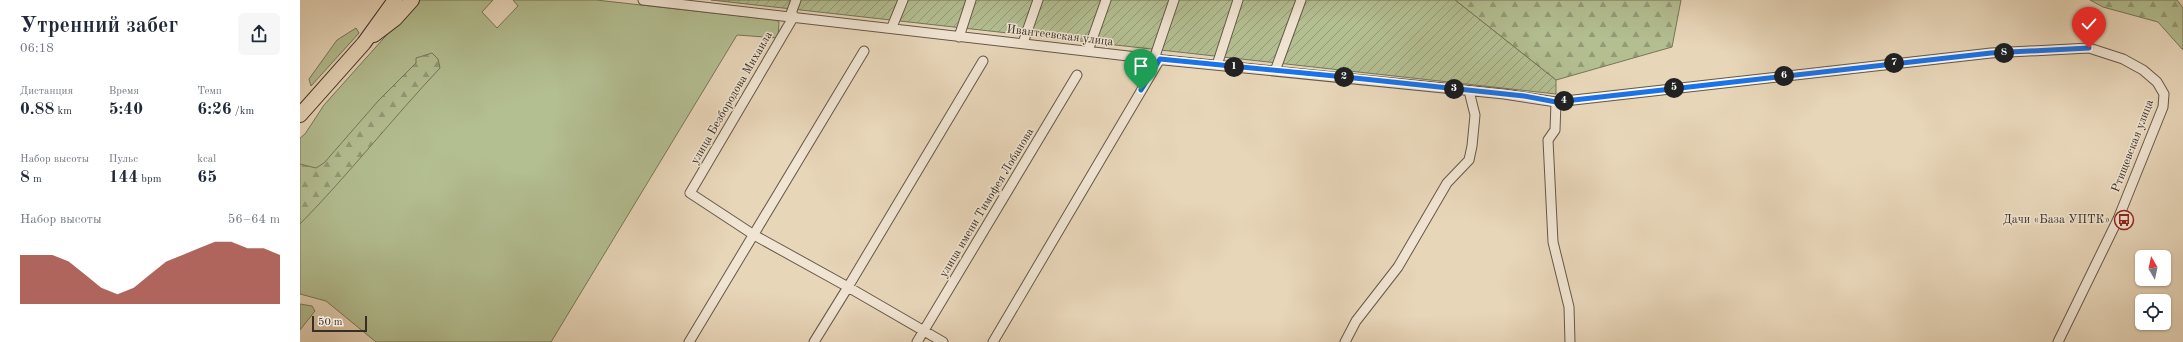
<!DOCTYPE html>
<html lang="ru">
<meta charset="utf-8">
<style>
body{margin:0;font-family:"Old Standard TT",serif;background:#f6f6f7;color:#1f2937;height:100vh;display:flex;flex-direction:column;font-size:15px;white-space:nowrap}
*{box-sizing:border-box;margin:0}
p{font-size:13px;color:#747a83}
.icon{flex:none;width:22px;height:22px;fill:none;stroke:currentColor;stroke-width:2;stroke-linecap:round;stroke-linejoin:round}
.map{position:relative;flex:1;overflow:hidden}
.sheet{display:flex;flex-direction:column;background:#fff;width:300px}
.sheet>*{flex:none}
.needle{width:26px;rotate:351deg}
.controls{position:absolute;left:1835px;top:250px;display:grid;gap:8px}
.controls a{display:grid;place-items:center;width:36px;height:36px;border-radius:6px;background:#fff;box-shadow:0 1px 3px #0004;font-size:20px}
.scale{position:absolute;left:12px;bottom:10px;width:55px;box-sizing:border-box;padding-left:4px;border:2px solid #392e24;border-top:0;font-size:11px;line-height:14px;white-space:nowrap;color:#392e24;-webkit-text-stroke:3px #f0e4d2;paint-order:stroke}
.pin{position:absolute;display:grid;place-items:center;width:34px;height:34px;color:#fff;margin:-41px -17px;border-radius:50% 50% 50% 0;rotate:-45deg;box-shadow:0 0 4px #0007}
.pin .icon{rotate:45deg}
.km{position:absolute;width:20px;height:20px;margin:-10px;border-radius:50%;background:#222;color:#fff;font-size:11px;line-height:20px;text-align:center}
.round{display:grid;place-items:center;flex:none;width:42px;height:42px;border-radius:6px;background:#f6f6f7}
.headline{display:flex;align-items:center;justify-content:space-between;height:68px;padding:0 20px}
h1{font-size:22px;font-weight:800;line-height:30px}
.metrics{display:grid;grid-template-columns:repeat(3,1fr);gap:6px;height:68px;padding:4px 20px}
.metrics div{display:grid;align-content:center}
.metrics b{font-size:17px;font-weight:800}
.metrics small{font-size:11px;font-weight:400}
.metrics p{font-size:11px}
.chart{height:112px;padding:8px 20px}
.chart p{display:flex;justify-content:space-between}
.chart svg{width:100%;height:72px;margin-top:4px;fill:#8f2418;opacity:.7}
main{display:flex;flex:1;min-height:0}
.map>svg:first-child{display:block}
</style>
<main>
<section class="sheet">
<div class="headline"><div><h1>Утренний забег</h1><p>06:18</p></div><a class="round"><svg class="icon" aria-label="share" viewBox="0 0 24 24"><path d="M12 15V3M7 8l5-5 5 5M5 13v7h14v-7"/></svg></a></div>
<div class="metrics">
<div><p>Дистанция</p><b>0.88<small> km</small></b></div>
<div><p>Время</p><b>5:40</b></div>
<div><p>Темп</p><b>6:26<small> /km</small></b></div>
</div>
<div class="metrics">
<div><p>Набор высоты</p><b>8<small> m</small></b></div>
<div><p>Пульс</p><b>144<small> bpm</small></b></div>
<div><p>kcal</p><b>65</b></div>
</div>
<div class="chart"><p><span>Набор высоты</span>56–64 m</p>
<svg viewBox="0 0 160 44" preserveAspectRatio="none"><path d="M0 44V14L10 14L20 14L30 18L40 26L50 34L60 38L70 34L80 26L90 18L100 14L110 10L120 6L130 6L140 10L150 10L160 14V44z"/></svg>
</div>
</section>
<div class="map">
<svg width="1883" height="342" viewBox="0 0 1883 342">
<defs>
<pattern id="forest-firs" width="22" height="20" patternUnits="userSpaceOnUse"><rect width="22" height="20" fill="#b3be91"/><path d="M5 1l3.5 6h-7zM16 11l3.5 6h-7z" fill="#939b76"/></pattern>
<pattern id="garden-furrows" width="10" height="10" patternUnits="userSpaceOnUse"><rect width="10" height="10" fill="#b3be91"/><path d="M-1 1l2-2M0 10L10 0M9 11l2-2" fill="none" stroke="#939b76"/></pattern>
</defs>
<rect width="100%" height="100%" fill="#e8d6b9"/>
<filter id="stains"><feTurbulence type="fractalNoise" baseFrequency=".005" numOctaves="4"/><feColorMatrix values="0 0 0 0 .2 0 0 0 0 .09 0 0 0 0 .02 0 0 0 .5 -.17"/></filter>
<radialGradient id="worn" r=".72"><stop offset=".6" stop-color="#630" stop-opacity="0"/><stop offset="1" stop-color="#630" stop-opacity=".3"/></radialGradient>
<path fill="#b3be91" stroke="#76765a" d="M118 0H193L182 12 197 28 218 6 213 0H296L476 20 479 22 478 38 437 35 251 342H76L26 301 0 294V138L5 134 24 105Z
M56 28 59 33 11 86 9 79 37 40Z
M0 304 12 306 15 311 0 330Z"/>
<path fill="url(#forest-firs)" stroke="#76765a" d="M1155 0H1381L1372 47 1256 80Z
M1790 0H1877L1883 8V50L1858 22 1803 7Z
M132 53 138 59 140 68C92 119 49 174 0 224V164L16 168 24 163 79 100 116 63V58Z"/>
<path fill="url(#garden-furrows)" stroke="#76765a" d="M411 0H1155L1256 80V94Z"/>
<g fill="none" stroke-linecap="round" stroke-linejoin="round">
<defs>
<path id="minor" d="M343 0 854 59 1204 94 1256 102 1691 53 1789 48 1823 59 1843 70 1857 82 1864 94 1863 107 1818 219 1758 342
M490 16 496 0
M494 16 390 193 454 235 548 287 683 61
M592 27 603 0
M659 37 671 0
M723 43 738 0
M788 51 806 0
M854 59 874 0
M917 65 938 0
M975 71 1001 0
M1256 102 1255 130 1248 140 1253 242 1269 307 1270 342
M389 342 564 51
M514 342 548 287 643 342
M617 342 777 75
M693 342 860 59
M1045 342 1056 321 1098 267 1147 183 1169 160 1172 146 1175 115 1169 91"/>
<path id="primary" d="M74 35 95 19 112 0
M0 115 64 43 95 0"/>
</defs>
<use href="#minor" stroke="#655849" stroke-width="11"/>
<use href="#primary" stroke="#392e24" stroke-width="16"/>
<use href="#minor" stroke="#f0e4d2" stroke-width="9"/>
<use href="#primary" stroke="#e8d6b9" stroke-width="14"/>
</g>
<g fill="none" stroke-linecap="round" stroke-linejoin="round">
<defs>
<path id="route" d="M841 90 860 59 1045 77 1224 96 1256 102 1691 53 1789 48"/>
</defs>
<use href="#route" stroke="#fff" stroke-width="8"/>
<use href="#route" stroke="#1a73e8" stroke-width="5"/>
</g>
<defs>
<symbol id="bus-ring" viewBox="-11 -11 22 22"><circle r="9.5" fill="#f0e4d2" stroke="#8f2418" stroke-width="1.5"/><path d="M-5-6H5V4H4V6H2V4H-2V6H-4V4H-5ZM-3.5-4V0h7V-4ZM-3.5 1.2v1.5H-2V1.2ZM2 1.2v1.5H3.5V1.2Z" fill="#8f2418"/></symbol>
</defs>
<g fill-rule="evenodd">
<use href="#bus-ring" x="1813" y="209" width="22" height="22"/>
</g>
<g text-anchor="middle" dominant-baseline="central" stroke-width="3" stroke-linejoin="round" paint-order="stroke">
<g font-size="12" fill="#392e24" stroke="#f0e4d2">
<text transform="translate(760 36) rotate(7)">Ивантеевская улица</text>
<text transform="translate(432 98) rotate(-60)">улица Безбородова Михаила</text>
<text transform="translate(1833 146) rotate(-69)">Ртищевская улица</text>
<text transform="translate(687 203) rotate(-59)">улица имени Тимофея Лобанова</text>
</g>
<g font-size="12" fill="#392e24" stroke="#f0e4d2" text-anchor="end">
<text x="1810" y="220">Дачи «База УПТК»</text>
</g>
</g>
<rect width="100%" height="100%" filter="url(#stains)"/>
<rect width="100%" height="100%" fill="url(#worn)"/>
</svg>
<div class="controls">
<a><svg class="needle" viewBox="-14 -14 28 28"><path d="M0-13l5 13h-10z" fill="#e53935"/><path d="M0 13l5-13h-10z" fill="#747a83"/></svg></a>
<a><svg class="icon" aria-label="locate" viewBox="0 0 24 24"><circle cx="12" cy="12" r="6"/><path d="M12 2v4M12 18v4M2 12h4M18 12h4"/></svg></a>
</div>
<div class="scale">50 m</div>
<div class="pin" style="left:841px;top:90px;background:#1e9e55"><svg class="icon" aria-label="arrive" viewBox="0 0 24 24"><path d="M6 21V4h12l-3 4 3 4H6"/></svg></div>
<div class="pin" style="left:1789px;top:48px;background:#d93025"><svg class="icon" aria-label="check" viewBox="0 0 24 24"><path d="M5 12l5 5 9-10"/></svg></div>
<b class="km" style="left:934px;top:67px">1</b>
<b class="km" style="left:1044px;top:77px">2</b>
<b class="km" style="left:1154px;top:89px">3</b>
<b class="km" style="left:1264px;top:101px">4</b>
<b class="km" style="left:1374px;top:88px">5</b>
<b class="km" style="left:1484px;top:76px">6</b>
<b class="km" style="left:1594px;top:63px">7</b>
<b class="km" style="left:1704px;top:53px">8</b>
</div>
</main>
